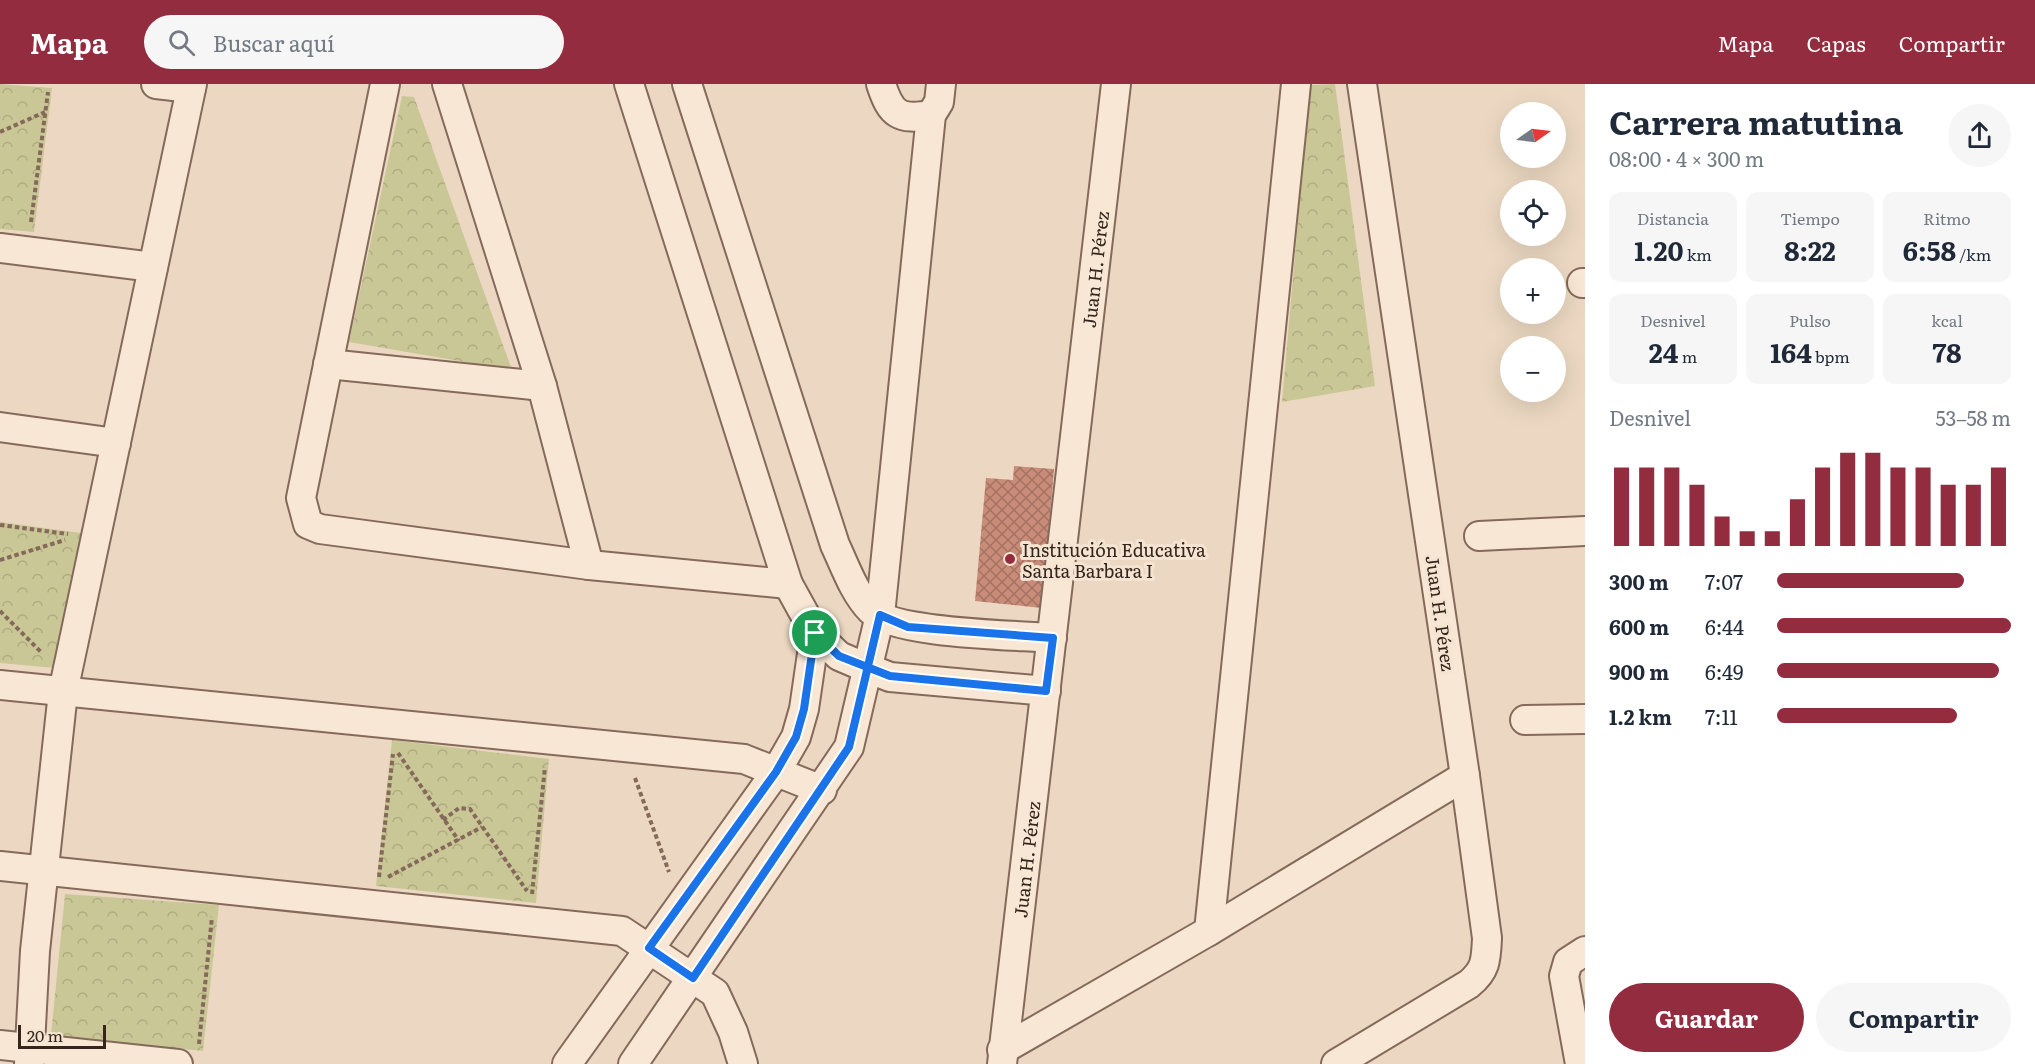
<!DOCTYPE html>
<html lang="es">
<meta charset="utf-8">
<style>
body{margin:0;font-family:Literata,serif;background:#f6f6f7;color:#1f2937;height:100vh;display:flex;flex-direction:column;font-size:22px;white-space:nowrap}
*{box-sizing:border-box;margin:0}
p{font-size:20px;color:#747a83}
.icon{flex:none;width:33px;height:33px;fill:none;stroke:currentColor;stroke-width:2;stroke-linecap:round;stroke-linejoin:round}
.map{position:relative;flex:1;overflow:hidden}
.panel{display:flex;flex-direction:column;background:#fff;width:450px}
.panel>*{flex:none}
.needle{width:39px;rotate:76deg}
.tools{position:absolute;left:1500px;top:18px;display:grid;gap:12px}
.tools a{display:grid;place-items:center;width:66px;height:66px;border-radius:50%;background:#fff;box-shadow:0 6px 24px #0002;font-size:30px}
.scale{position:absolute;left:18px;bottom:15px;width:88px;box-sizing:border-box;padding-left:6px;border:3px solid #35251d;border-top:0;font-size:16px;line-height:21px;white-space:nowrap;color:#35251d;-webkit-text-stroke:4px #f4e4d1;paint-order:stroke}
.pin{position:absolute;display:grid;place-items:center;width:51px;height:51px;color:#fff;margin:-26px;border:3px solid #fff;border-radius:50%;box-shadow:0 2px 6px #0007}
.round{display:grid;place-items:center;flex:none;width:63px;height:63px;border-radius:32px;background:#f6f6f7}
.summary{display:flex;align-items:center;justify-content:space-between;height:102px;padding:0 24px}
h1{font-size:33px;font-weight:700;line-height:45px}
.stats{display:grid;grid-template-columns:repeat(3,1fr);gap:9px;height:102px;padding:6px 24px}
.stats div{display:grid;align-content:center;border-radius:12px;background:#f6f6f7;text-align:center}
.stats b{font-size:26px;font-weight:700}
.stats small{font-size:16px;font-weight:400}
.stats p{font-size:16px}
.chart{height:168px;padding:12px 24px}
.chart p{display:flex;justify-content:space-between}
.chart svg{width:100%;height:108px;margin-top:6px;stroke:#922c3e;stroke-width:6}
.cta{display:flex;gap:12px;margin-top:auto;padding:12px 24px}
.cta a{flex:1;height:69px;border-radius:36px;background:#922c3e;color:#fff;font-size:24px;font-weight:700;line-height:69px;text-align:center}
.cta a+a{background:#f6f6f7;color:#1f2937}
ul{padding:0 24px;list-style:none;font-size:20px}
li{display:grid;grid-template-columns:96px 72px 1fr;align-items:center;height:45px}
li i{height:15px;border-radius:8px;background:#922c3e}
header{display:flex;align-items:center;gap:36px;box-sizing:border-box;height:84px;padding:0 30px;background:#922c3e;color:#fff}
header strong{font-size:28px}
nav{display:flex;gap:33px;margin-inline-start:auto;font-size:21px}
.search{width:420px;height:54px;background:#f6f6f7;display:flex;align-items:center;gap:15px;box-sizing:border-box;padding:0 21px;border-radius:33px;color:#747a83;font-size:22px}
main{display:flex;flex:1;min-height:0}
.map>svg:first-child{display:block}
</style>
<header>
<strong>Mapa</strong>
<div class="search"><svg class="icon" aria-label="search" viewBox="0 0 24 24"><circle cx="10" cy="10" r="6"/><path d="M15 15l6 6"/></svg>Buscar aquí</div>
<nav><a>Mapa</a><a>Capas</a><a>Compartir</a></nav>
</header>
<main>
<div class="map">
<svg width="1585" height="980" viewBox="0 0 1585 980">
<defs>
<pattern id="forest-crowns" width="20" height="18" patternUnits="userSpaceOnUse" patternTransform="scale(1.5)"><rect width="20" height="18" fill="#cac796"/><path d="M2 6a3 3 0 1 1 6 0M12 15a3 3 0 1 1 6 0" fill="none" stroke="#aeab81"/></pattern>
<pattern id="building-cross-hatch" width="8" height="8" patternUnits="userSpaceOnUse" patternTransform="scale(1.5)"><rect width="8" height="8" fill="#c98c79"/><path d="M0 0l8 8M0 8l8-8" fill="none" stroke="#a47263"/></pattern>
</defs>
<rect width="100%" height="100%" fill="#ecd8c2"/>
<path fill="url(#forest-crowns)" d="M0 0 52 4 34 148 0 145Z
M1335 0 1375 302 1282 318 1310 1Z
M402 12 414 13 512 286 349 258Z
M0 438 81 449 55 584 0 579Z
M392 656 549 675 536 819 376 802Z
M65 810 219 821 203 967 51 951Z"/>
<path fill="url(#building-cross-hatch)" d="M1014 382 1054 385 1042 524 975 517 986 394 1013 396Z"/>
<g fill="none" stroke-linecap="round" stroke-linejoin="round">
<defs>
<g id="minor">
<path d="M156 0 191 4"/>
<path d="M385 0 301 414 308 440 320 445 589 481 788 500"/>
<path d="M447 0 542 302 589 481"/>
<path d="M629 0 788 500 815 549 839 572 867 584 890 593 1046 607"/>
<path d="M687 0 835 461C845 482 854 509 871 526 893 550 1016 551 1052 554"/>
<path d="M881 0C891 31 899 36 931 31"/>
<path d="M0 164 153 183"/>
<path d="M1582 199H1585"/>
<path d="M328 280 542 302"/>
<path d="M0 343 116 359"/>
<path d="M1479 452 1585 447"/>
<path d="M0 601 744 675 822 706"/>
<path d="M1525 636 1585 635"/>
<path d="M0 782 622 847 715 909 733 948 743 980"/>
<path d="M1209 847 1296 0"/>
<path d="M0 961 178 980"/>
<path d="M1002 966 1209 847 1465 692"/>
<path d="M29 980 35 867 63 608 192 0"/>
<path d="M567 980 776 688 796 653 804 625 815 549"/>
<path d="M633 980 849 663 880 531 931 31 939 18 941 0"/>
<path id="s1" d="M1002 980 1116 0"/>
<path d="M1336 980 1469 900C1486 886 1486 876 1487 854L1465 692 1362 0"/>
<path d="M1580 980 1564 892 1568 878 1585 867"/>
</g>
</defs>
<use href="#minor" stroke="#85695a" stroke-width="32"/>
<path stroke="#85695a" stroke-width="4" stroke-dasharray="4.5 3" stroke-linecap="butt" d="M0 48 45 28
M31 138 48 8
M0 441 68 450
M0 476 65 456
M0 527 42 569
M398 669 459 757
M635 694 669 788
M443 736 459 724 470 725 527 807
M379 793 393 670
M388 793 482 743
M532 810 545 683
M199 960 212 833"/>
<use href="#minor" stroke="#f7e7d4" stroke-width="28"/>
</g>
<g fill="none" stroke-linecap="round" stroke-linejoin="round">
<defs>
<path id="route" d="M815 549 804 625 796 653 776 688 649 864 693 894 849 663 880 531 908 543 1053 554 1046 607 890 592 839 572 815 549"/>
</defs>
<use href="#route" stroke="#fff" stroke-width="12"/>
<use href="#route" stroke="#1a73e8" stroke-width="8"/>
</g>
<circle fill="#922c3e" stroke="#f4e4d1" stroke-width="2" cx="1010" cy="475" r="6"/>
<g text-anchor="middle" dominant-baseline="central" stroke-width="6" stroke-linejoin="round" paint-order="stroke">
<g font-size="18" fill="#35251d" stroke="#f4e4d1">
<text stroke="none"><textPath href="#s1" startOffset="800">Juan H. Pérez</textPath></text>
<text transform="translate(1441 529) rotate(82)">Juan H. Pérez</text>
<text stroke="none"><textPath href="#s1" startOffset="206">Juan H. Pérez</textPath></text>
</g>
<g font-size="18" fill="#35251d" stroke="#f4e4d1" text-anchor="start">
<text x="1022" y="465">Institución Educativa<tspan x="1022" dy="21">Santa Barbara I</tspan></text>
</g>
</g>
</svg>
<div class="tools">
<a><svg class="needle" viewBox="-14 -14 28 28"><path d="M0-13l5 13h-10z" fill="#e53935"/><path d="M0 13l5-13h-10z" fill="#747a83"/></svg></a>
<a><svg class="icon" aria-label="locate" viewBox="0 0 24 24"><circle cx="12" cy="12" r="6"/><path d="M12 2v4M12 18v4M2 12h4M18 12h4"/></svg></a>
<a>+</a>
<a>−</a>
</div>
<div class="scale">20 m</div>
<div class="pin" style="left:815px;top:549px;background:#1e9e55"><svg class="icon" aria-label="arrive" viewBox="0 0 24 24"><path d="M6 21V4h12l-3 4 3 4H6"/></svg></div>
</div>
<section class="panel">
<div class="summary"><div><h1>Carrera matutina</h1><p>08:00 · 4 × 300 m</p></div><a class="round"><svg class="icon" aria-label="share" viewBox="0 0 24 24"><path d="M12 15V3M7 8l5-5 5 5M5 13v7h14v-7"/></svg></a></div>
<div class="stats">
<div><p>Distancia</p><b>1.20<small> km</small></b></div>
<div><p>Tiempo</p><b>8:22</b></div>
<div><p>Ritmo</p><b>6:58<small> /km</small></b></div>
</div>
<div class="stats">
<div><p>Desnivel</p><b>24<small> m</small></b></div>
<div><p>Pulso</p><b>164<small> bpm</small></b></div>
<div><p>kcal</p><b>78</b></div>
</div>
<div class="chart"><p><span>Desnivel</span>53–58 m</p>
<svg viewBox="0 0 160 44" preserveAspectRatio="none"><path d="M5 44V12M15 44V12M25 44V12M35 44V19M45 44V32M55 44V38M65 44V38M75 44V25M85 44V12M95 44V6M105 44V6M115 44V12M125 44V12M135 44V19M145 44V19M155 44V12"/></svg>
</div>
<ul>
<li><b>300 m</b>7:07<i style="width:80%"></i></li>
<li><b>600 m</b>6:44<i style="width:100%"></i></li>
<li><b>900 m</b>6:49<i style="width:95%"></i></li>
<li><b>1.2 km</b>7:11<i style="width:77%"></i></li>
</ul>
<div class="cta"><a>Guardar</a><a>Compartir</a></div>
</section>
</main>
